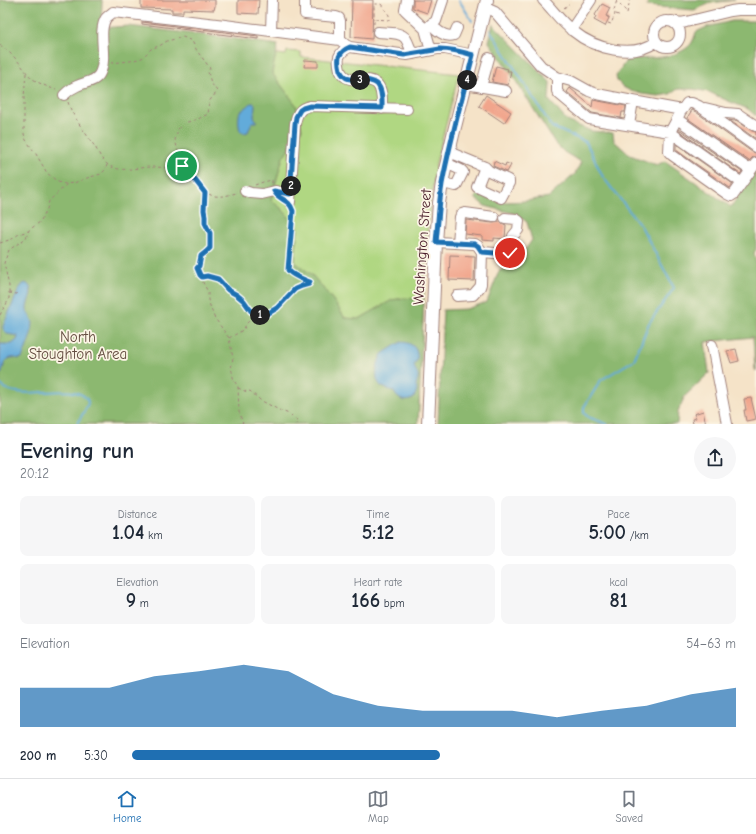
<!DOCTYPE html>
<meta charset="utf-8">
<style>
body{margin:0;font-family:"Comic Neue",sans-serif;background:#f6f6f7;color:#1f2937;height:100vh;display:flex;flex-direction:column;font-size:15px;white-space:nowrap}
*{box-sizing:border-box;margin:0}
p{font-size:13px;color:#747a83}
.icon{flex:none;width:22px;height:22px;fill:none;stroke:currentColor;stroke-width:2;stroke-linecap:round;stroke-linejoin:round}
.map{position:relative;height:424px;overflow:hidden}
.side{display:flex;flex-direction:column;background:#fff;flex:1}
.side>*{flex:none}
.pin{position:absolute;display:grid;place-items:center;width:34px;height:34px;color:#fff;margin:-17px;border:2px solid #fff;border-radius:50%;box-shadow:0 1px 4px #0007}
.km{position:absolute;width:20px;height:20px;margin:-10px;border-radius:50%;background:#222;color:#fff;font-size:11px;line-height:20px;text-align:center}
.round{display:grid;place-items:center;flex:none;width:42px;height:42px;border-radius:21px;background:#f6f6f7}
.overview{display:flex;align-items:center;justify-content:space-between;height:68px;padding:0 20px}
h1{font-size:22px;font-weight:700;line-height:30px}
.stats{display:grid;grid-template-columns:repeat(3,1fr);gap:6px;height:68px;padding:4px 20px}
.stats div{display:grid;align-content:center;border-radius:8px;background:#f6f6f7;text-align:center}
.stats b{font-size:20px;font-weight:700}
.stats small{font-size:11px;font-weight:400}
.stats p{font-size:11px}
.chart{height:112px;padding:8px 20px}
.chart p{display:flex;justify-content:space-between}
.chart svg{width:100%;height:72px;margin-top:4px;fill:#1f6fb2;opacity:.7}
ul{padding:0 20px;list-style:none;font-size:13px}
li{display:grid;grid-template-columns:64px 48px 1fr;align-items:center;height:30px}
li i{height:10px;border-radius:5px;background:#1f6fb2}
.tabs{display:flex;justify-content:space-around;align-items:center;height:56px;border-top:1px solid #e0e1e3;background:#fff;font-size:11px;color:#747a83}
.tabs a{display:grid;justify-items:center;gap:2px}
.tabs .active{color:#1f6fb2}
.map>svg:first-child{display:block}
</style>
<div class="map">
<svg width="756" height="424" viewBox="0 0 756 424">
<rect width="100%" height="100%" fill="#fcf5e5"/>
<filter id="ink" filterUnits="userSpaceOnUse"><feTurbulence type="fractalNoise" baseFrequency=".025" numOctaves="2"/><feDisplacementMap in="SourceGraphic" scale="8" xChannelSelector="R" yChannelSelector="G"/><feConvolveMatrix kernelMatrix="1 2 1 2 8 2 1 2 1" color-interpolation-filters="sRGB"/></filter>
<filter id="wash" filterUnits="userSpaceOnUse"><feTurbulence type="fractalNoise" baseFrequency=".012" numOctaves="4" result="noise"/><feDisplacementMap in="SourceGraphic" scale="16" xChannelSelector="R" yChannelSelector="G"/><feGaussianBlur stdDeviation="0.9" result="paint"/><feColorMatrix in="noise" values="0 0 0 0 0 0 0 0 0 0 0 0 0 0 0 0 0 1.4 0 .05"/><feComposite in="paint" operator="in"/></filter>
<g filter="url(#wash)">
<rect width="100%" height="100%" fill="#f5e3c8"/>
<path fill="#b0d782" stroke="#7d7b56" d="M0 0H102L100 38 158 41 286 55 287 51 301 52V57L459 74 436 163 430 206 426 250 418 424H0Z"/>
<path fill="#8cb870" stroke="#6b6c4e" d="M0 0H102L101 28 128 26 229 38 278 45 272 73 296 105 302 129 283 157 271 200 282 209 298 228 295 262 312 275 333 300 345 318 359 319 392 300 403 298 424 299 418 424H0Z
M648 0H735L711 3 694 10 647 6Z
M732 21H756V116L748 109 728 101 709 92 693 89H678L670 94 658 96 642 94 631 91 623 87 617 81 616 76 627 59C646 58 677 60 691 44 693 41 695 36 696 32L707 27Z
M493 24 550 82 549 100 567 121 591 131 613 133 614 141 630 155 657 165 665 161 731 207 756 169V249L754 253 756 263V371L755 369 753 337 705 342 709 373 685 396 678 411 677 424H438L443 310 466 309 487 302 499 271 515 264 532 240 527 222 516 214 485 206 475 198 478 194 506 202 526 201 549 197 575 174 581 162 564 152 555 143 514 78 489 42Z"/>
<path fill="#62abda" stroke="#566582" d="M251 103H254L255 105 254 117 257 121 256 122H252L248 132 244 133C243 133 242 132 241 132 238 129 238 115 240 112 243 109 248 107 251 103Z
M26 283C37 290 26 301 27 310 28 315 33 319 33 324 32 335 26 349 22 358 17 360 16 357 11 358 5 359 3 367 2 373L0 375V344H12L17 340 18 336 7 334 3 329V326L19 289 23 284Z
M401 342C412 342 419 349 417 360 416 362 415 364 414 366L418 375V378L416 385 417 390 414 398C409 401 403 402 399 398 396 397 395 393 393 391 389 389 385 389 381 386 373 379 377 362 382 354 388 350 394 346 401 342Z"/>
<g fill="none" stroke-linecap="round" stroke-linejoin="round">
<path stroke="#62abda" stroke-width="2" d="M459 0 472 21
M490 30 552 127 586 142 603 177 641 226 674 288 649 323 634 360 601 380 584 407V413L588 417 607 424
M0 384C16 404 71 381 86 398 87 399 88 401 88 403 86 411 80 417 77 424"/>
</g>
<g id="blocks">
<path fill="#f1a58c" d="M141 0H215V6L214 10 183 9V12H172V9L141 8Z
M238 0H259L258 14 238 13Z
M352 0H373L372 39 351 37Z
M413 0H431L427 13 413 8Z
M602 4 610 8 606 16 609 18 605 26 594 20 596 16 595 15Z
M142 22 258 36V39L142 24Z
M305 60 318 61V67H304Z
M496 66 508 69 507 71H511L508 85 492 82Z
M570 88 592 107 593 100 626 106 625 112H622L621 118 592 113 567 92Z
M486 95 511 112 504 123 479 106Z
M692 110 696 112 752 152 756 153V157H753L749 161 687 118Z
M729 120 734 121 736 120 752 131 756 132V139Z
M679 129 742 172 740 174 678 130Z
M676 144 733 184 730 188 676 150Z
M494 161 505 166 506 163 511 165 507 172 493 166Z
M466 220 493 223 500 222 506 225 505 239 494 238V241L482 240V236L465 234Z
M450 255 475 256 474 281 449 280Z
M736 349 739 361 731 363 727 351Z
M751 398 756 419 746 421 744 410H746L744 399Z
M703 411 706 424H693L692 419 696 418 694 414Z"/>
</g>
</g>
<g filter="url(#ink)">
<use href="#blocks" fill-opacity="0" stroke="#a0817a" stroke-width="1"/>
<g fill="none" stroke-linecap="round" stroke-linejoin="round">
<defs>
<path id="minor" d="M305 0V14L336 17 339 18 340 21V40
M407 0 405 10 425 29 431 50
M543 0C553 10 562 23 573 31 595 49 632 59 656 42
M486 8 495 12 541 66 557 77
M654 34a13 13 0 1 1 26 0a13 13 0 1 1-26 0Z
M671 21 681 23 686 22 731 11 738 10H756
M431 24C437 31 445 38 454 35L457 28
M425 29 436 21 443 0
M571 30 591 0
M271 31 272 0
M378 32C386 33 401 31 406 39 409 44 410 49 413 54
M350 47C345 49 341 52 339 57 338 61 339 66 340 70 347 87 366 74 377 84 383 90 382 101 382 109
M466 84 506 91
M481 87 489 58
M64 95C68 91 72 88 77 86 85 82 96 82 100 73 108 57 97 32 106 18 108 16 111 14 113 12L225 25 340 40 346 45 350 47 407 55 437 49H445L473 55
M705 108 726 113 738 114 756 126
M680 113 677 119 750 170
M677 119 670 132 669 152 672 155 727 194 731 196 734 194 756 163
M629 125 633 101
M449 152 485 167 489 171 508 180 509 181V183L501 198 477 187 485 167
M442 183 456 186 463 172 461 170 446 163
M742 183 670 132 589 119 559 94 557 91V77L571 81 589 91 597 94 633 101 682 110 687 103H692L699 106 756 147
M245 191 251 193 262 194 275 191 290 194
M290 202 295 124C297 114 299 108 310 106L407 109
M436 242 475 244 478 246 482 252 481 284 480 287 473 295 457 296
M458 243 460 217 462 214 465 213 494 217
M482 252 508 254 511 252 513 236 518 230 519 221 516 219 505 218
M712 345 727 424"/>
<path id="major" d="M428 424 436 242 439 203 442 183 453 135 487 0"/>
</defs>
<use href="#minor" stroke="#a0817a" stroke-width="12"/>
<use href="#major" stroke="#a0817a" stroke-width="14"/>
<path stroke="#a0817a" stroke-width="1" stroke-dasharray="3 3" stroke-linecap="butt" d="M615 0 627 12
M564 8 569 4
M627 13 630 0
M616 14 621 16
M607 16 612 19
M608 23 611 24 615 14 614 10 617 0
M374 24V19L389 20V15L381 4H374V19
M0 45C8 51 15 57 21 65 25 70 28 75 33 79 40 84 48 87 56 90
M111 63 130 61 142 58 151 49 161 45 167 41 183 37 192 41 197 51 210 68 208 72 211 83 217 91C215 96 210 98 209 103 208 107 209 110 208 114L198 119 184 123 178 129 175 140 182 165 184 167 185 172
M26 73 24 97V134L26 140 36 154 47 173 58 182 65 184 74 183 87 178 101 174 105 170 107 165
M68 102C72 116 85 132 93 144 98 150 100 159 107 164 119 174 137 167 151 167 161 167 172 168 182 171 197 177 202 195 215 196 222 197 229 195 236 193
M255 185 263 182 272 180V183
M205 193 204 210 205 216V222L210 233V248C207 252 202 254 200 258 198 262 200 265 197 268L198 273 208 292V300L214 317 229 338 233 358 231 369C233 372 232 376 234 380 235 383 237 384 238 387L239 412 243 424
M0 243 12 239 19 234 28 231
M200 275 203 277 207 276 218 279 228 291 237 295 244 301 251 312 261 316
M9 293 17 294
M0 315 3 309 6 305 9 298V286L4 263 9 250 26 238 29 230 40 222 47 209 49 201 67 184
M229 338 238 333 244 329 246 324 251 319 268 314 277 308 279 304 285 300 295 289 302 286 309 285 310 283 309 281H305L303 279 300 278 291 273 289 270 293 211
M238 388 247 392 250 391 260 400 279 410 289 414 293 418 297 420V424"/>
<use href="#minor" stroke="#fff" stroke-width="10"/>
<use href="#major" stroke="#fff" stroke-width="12"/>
</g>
</g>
<g fill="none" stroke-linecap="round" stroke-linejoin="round" filter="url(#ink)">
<defs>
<path id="route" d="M182 166 184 167 186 173 195 180 205 193 204 210 205 216V223L210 233V248L206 252 201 256 199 266 197 268 200 275 202 277 207 276 218 279 228 290 237 295 244 301 251 311 262 316 267 314 277 308 295 289 302 286 309 284 310 282C303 279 294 277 288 270L293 211C289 198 279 201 274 191L290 194 295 124 296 117 300 110 303 108 310 106 382 108C382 101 383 90 377 84 366 75 347 87 340 70 339 66 338 61 339 57 341 52 345 49 350 47L404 55 440 49C451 49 463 52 473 55 462 98 450 141 442 184 439 203 438 223 436 242L475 244 478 246 482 252 508 254 510 253"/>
</defs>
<use href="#route" stroke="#fff" stroke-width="8"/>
<use href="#route" stroke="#1f6fb2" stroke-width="5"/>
</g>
<g text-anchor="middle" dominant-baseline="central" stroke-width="3.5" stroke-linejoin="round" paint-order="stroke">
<g font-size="15" fill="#4a1f2b" stroke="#fcf5e5">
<text transform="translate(422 247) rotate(-86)">Washington Street</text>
</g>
<g font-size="15" fill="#644d41" stroke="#fcf5e5">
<text x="78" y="337">North<tspan x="78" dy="17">Stoughton Area</tspan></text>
</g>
</g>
</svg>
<div class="pin" style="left:182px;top:166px;background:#1e9e55"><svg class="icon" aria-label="arrive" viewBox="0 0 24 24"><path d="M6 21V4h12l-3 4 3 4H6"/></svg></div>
<div class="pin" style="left:510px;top:253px;background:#d93025"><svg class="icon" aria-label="check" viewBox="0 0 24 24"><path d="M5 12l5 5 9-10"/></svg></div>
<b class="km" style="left:260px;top:315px">1</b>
<b class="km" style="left:291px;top:186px">2</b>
<b class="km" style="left:360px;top:80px">3</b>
<b class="km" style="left:467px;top:80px">4</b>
</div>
<section class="side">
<div class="overview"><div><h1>Evening run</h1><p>20:12</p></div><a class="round"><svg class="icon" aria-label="share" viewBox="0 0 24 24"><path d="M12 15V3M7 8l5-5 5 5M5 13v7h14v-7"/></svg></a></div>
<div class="stats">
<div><p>Distance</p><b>1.04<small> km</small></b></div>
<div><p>Time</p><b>5:12</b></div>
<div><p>Pace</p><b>5:00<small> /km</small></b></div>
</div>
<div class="stats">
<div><p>Elevation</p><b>9<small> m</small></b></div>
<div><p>Heart rate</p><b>166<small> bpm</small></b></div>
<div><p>kcal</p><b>81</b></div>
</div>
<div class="chart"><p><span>Elevation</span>54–63 m</p>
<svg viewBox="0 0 160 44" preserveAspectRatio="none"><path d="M0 44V20L10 20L20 20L30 13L40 10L50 6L60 10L70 24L80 31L90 34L100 34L110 34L120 38L130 34L140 31L150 24L160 20V44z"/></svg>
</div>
<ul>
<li><b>200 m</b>5:30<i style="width:51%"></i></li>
</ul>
</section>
<nav class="tabs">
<a class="active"><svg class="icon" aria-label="home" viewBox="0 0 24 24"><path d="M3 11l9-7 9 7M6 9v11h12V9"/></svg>Home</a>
<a><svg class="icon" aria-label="map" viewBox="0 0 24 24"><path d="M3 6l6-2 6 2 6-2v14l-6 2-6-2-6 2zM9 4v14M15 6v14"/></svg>Map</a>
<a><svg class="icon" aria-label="saved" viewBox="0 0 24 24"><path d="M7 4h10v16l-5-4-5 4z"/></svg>Saved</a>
</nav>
